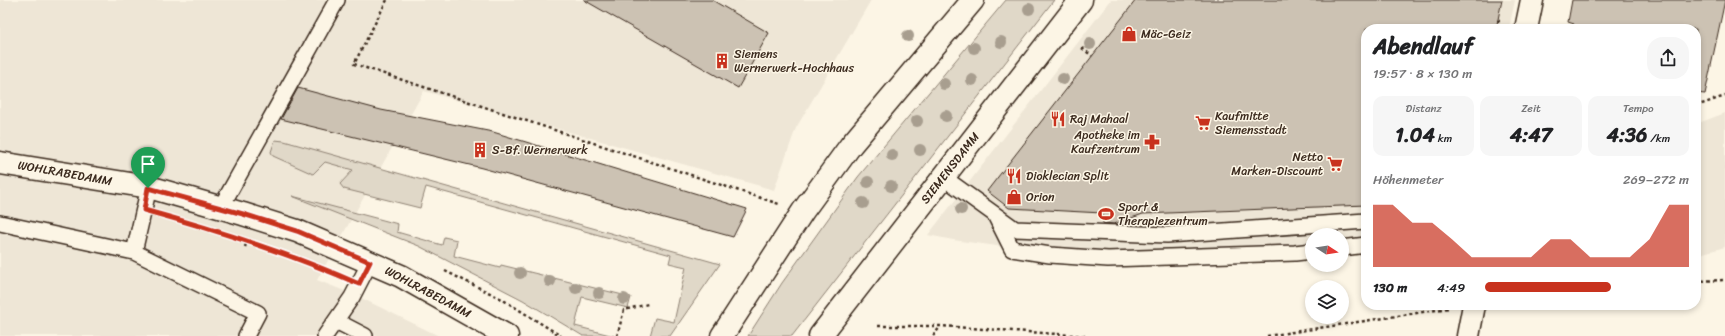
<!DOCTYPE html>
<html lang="de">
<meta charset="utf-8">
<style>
body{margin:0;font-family:Sriracha,sans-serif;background:#f6f6f6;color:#202124;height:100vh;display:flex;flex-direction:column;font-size:15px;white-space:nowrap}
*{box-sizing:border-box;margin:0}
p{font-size:13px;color:#757577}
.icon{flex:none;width:22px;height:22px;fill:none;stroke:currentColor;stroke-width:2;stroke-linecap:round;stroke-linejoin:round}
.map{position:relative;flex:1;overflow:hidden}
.sheet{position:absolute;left:1361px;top:24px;width:340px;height:286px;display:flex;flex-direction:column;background:#fff;border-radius:16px;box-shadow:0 2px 6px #0003}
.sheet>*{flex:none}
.needle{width:26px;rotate:102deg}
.tools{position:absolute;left:1305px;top:228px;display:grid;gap:8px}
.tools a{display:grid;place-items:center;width:44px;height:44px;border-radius:50%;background:#fff;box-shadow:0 2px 6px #0003;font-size:20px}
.pin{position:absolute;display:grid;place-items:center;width:34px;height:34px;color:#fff;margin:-41px -17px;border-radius:50% 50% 50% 0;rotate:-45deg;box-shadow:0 0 4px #0007}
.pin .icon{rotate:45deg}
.round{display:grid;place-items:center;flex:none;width:42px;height:42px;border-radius:16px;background:#f6f6f6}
.summary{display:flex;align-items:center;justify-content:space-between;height:68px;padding:0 12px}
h1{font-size:22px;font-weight:700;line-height:30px}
.figures{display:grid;grid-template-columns:repeat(3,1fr);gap:6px;height:68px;padding:4px 12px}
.figures div{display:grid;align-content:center;border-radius:10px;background:#f6f6f6;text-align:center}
.figures b{font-size:20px;font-weight:700}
.figures small{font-size:11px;font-weight:400}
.figures p{font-size:11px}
.chart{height:112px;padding:8px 12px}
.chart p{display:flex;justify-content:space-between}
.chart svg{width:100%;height:72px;margin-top:4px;fill:#c8321e;opacity:.7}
ul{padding:0 12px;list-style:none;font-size:13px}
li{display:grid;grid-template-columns:64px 48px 1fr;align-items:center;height:30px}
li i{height:10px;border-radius:5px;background:#c8321e}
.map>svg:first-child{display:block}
</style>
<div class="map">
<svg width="1725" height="336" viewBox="0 0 1725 336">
<rect width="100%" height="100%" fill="#fcf5e5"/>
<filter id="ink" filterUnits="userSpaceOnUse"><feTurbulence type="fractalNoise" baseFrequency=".025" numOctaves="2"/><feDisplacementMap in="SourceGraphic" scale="8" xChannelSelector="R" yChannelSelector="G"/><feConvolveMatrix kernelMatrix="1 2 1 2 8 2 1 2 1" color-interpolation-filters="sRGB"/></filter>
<g filter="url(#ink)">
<path fill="#eee6d6" d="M0 0H871L796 128 774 190 424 91 317 280 357 296 439 336H0Z
M1111 0H1515L1509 29H1366V247L1342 251V235H1312V255L1122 263 953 240 928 235Z
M1725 113V247L1696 255V124Z"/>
<path fill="#e0d8c8" stroke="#8e8173" d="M1006 0H1054L792 336H748L782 283 858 177Z
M275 140 284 141 720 264 670 336H650L655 318 674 322 686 267 669 263 671 255 426 187 420 208 344 189 340 184 353 170 325 162 313 174 273 156 271 152Z
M292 196 398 224 397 232 442 245 444 237 457 240 454 256 500 268 501 265 631 297 628 308 582 297 575 326 614 336H583L523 300 419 246Z"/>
<path fill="#ccc2b3" stroke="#3b2a1e" d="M584 0H712L769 33 738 88Z
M1136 0H1502L1496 29H1366V205L1143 214 1114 224 1103 223 1102 213 1009 208 987 191Z
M1572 0H1725L1705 94 1696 93V29H1572L1574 24 1568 22Z
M298 88 381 110 493 132 747 209 733 237 482 168 281 119Z"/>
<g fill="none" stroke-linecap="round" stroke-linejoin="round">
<defs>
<path id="lane" d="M943 177 1015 229 1167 235 1366 221
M149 187 134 252 258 313 246 336
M221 207 337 0
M996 217 1012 249 1050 255 1108 259 1295 253 1312 251
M0 223 134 252
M1342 248 1366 245
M336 321 365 336
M325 336 352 297 370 262"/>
<path id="street" d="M1526 29 1532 0
M0 163 149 187 243 214 297 231 401 276 507 336
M1468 336 1474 305"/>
<path id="secondary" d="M722 336 803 211 851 145 973 0
M820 336 1081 0"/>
</defs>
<use href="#lane" stroke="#3b2a1e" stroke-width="18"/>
<use href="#street" stroke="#3b2a1e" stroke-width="25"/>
<use href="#secondary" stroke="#3b2a1e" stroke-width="25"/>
<path stroke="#3b2a1e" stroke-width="2.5" stroke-dasharray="3 3" stroke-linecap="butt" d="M387 0 354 64 779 204
M1497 21H1503
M1082 48 1092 56
M1696 106 1725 96
M245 247 247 241
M445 271 500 298 561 336
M1696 281 1725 280
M878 326H941L1086 336
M617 336 624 310 648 304
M933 336 940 327
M1267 336 1449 308"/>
<use href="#lane" stroke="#fcf5e5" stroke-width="15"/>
<use href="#street" stroke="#fcf5e5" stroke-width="22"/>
<use href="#secondary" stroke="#fcf5e5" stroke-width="22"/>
</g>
<g fill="#a89e8f">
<circle cx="1029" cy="9" r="6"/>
<circle cx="908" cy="36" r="6"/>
<circle cx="1001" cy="42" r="6"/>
<circle cx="1090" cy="44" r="6"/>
<circle cx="974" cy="48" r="6"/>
<circle cx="1063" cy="79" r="6"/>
<circle cx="972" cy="80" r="6"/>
<circle cx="944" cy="84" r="6"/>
<circle cx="946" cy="116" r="6"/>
<circle cx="917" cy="121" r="6"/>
<circle cx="920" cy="150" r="6"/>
<circle cx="892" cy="155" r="6"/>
<circle cx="868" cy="182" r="6"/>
<circle cx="891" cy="186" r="6"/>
<circle cx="863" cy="203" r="6"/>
<circle cx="961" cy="209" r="6"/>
<circle cx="520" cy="273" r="6"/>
<circle cx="550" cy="281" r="6"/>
<circle cx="576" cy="288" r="6"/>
<circle cx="599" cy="293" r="6"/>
<circle cx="624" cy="299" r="6"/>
</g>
</g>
<g fill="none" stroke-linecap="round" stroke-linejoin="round" filter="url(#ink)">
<defs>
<path id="route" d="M148 188 243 214 297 231 370 262 359 284C289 253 217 230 144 210Z"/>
</defs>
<use href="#route" stroke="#fff" stroke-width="8"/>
<use href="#route" stroke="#c8321e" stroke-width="5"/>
</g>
<defs>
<symbol id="shop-bare" viewBox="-9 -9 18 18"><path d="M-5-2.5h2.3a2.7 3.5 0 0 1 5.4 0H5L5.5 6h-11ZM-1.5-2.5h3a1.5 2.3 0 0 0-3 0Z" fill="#c8321e" stroke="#fcf5e5" stroke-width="2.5" paint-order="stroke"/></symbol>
<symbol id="building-bare" viewBox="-9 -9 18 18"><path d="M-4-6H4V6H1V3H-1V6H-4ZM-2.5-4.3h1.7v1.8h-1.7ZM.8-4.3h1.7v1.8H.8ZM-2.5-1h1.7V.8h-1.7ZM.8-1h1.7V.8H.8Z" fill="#c8321e" stroke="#fcf5e5" stroke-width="2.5" paint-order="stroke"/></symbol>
<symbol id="restaurant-bare" viewBox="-9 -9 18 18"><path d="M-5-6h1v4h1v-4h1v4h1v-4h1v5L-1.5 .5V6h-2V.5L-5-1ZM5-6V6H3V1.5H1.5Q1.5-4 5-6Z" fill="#c8321e" stroke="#fcf5e5" stroke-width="2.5" paint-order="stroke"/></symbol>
<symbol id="supermarket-bare" viewBox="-9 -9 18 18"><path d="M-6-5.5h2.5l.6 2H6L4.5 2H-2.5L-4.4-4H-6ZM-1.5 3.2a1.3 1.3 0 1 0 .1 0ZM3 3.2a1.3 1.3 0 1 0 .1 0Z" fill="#c8321e" stroke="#fcf5e5" stroke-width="2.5" paint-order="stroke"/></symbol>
<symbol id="pharmacy-bare" viewBox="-9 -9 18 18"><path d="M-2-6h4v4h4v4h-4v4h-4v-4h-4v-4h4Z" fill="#c8321e" stroke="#fcf5e5" stroke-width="2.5" paint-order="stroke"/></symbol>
<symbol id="stadium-bare" viewBox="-9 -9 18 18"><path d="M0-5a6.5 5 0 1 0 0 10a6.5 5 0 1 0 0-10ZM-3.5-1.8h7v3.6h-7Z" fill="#c8321e" stroke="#fcf5e5" stroke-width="2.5" paint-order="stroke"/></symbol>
</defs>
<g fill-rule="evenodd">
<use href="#shop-bare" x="1118" y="23" width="22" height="22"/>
<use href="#building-bare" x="711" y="50" width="22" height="22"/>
<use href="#restaurant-bare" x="1047" y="108" width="22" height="22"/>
<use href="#supermarket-bare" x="1192" y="112" width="22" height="22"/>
<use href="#pharmacy-bare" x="1141" y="131" width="22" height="22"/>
<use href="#building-bare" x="469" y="139" width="22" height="22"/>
<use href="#supermarket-bare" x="1324" y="153" width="22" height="22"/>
<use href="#restaurant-bare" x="1003" y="165" width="22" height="22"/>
<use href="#shop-bare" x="1003" y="186" width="22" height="22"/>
<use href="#stadium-bare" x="1095" y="203" width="22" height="22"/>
</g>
<g text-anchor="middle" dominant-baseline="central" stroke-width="3" stroke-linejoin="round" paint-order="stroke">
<g font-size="12" fill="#3b2a1e" stroke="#fcf5e5" text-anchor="start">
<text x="1141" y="34">Mäc-Geiz</text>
<text x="734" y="54">Siemens<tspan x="734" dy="14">Wernerwerk-Hochhaus</tspan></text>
<text x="1215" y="116">Kaufmitte<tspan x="1215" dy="14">Siemensstadt</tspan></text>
<text x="1070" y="119">Raj Mahaal</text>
<text x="1140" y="135" text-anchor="end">Apotheke im<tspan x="1140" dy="14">Kaufzentrum</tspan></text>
<text x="492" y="150">S-Bf. Wernerwerk</text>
<text x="1323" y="157" text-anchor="end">Netto<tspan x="1323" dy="14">Marken-Discount</tspan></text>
<text x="1026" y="176">Dioklecian Split</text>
<text x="1026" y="197">Orion</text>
<text x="1118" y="207">Sport &amp;<tspan x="1118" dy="14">Therapiezentrum</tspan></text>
</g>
<g font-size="12" fill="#3b2a1e" stroke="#fcf5e5">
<text transform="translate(950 168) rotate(-52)">SIEMENSDAMM</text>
<text transform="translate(65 173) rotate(10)">WOHLRABEDAMM</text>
<text transform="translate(428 292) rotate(28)">WOHLRABEDAMM</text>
</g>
</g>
</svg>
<div class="tools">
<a><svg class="needle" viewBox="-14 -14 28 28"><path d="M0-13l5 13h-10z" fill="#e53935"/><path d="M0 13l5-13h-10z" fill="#757577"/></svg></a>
<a><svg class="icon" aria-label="layers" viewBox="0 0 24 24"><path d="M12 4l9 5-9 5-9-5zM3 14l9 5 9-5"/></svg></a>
</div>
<div class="pin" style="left:148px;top:188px;background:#1e9e55"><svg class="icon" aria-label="arrive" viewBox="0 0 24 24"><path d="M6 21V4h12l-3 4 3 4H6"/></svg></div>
<section class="sheet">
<div class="summary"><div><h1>Abendlauf</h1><p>19:57 · 8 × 130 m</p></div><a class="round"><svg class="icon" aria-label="share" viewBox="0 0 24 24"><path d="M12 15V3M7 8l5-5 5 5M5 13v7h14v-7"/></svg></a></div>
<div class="figures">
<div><p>Distanz</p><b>1.04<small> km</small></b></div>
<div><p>Zeit</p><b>4:47</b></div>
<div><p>Tempo</p><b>4:36<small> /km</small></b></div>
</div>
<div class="chart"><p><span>Höhenmeter</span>269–272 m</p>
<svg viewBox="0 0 160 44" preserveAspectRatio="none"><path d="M0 44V6L10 6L20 17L30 17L40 27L50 38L60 38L70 38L80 38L90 27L100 27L110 38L120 38L130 38L140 27L150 6L160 6V44z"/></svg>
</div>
<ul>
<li><b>130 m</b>4:49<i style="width:62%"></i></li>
</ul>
</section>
</div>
